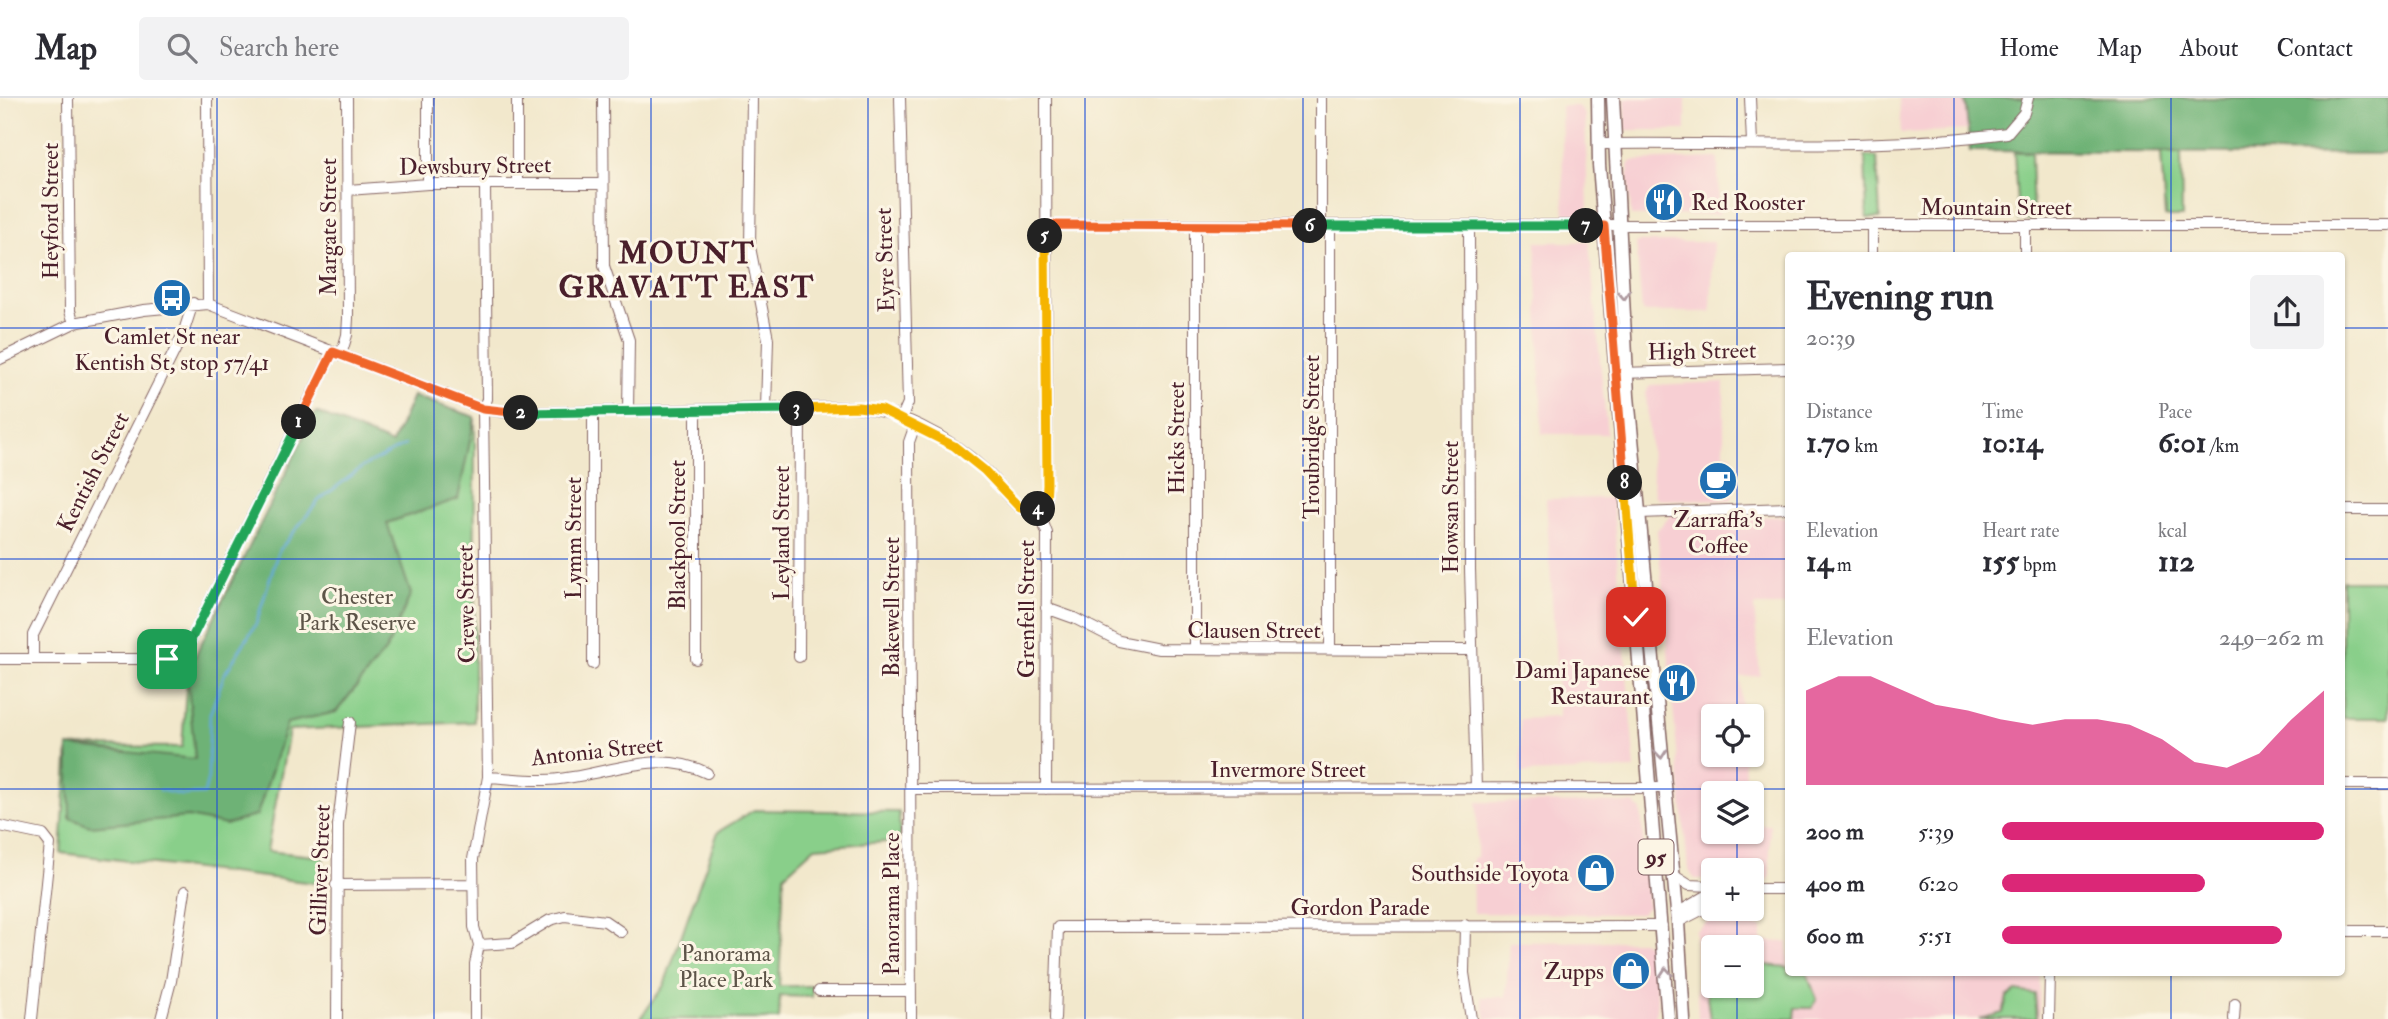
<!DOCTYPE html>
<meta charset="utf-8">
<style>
body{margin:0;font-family:"IM FELL Double Pica",serif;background:#f2f2f3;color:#2b2b33;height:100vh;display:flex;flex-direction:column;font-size:26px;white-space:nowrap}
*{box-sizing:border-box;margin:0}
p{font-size:23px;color:#7c7c81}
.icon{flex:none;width:38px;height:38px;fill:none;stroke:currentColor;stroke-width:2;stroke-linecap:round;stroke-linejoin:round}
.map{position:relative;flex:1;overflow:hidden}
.sheet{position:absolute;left:1785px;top:154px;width:560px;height:724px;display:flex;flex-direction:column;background:#fff;border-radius:7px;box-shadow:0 2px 5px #0004}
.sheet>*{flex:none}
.controls{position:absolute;left:1701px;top:606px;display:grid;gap:14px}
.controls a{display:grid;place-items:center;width:63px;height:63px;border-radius:7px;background:#fff;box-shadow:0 2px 5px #0004;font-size:35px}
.pin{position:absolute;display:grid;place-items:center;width:60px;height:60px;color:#fff;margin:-30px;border-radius:14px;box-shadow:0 4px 10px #0006}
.km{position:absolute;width:35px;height:35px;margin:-18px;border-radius:50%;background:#222;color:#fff;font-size:19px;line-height:35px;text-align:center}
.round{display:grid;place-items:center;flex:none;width:74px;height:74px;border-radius:7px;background:#f2f2f3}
.head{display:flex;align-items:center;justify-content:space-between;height:119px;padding:0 21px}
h1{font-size:38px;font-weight:700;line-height:52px}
.stats{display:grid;grid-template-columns:repeat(3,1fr);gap:10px;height:119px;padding:7px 21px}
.stats div{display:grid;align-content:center}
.stats b{font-size:30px;font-weight:700}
.stats small{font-size:19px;font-weight:400}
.stats p{font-size:19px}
.chart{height:196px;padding:14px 21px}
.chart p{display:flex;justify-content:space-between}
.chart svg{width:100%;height:126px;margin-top:7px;fill:#db2777;opacity:.7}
ul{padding:0 21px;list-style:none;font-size:23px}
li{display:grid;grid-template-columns:112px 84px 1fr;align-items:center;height:52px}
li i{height:18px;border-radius:9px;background:#db2777}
header{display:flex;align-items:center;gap:42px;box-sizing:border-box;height:98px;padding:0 35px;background:#fff;border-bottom:2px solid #e1e1e2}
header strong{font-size:33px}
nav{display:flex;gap:38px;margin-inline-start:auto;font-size:24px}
.search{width:490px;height:63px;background:#f2f2f3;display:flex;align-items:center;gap:18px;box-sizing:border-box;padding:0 24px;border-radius:7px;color:#7c7c81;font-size:26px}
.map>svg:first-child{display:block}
</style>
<header>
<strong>Map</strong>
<div class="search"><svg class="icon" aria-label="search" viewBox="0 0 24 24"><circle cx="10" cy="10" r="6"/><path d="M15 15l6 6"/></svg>Search here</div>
<nav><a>Home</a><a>Map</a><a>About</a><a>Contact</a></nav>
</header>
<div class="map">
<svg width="2388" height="921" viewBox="0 0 2388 921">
<rect width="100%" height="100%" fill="#fcf5e5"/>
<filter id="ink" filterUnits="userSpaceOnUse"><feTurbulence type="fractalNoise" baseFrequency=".0143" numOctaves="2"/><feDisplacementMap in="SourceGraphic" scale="14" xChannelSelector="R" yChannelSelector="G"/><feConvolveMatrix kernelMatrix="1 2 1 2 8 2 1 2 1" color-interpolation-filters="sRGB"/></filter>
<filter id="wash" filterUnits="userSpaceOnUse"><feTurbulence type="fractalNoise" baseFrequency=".00686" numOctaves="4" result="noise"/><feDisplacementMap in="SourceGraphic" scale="28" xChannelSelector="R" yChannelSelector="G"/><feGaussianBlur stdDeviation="1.57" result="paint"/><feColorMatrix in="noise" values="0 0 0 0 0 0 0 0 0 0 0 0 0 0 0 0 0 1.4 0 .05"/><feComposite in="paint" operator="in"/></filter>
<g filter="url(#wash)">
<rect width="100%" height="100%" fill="#f2e8cc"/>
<path fill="#f7cfd3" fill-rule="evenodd" d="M1625 0H1686V32H1626Z
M1899 0H1965L1968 32 1901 35Z
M1561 8H1578L1585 17 1588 109 1580 116H1564Z
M1718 60 1719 117 1631 118 1628 68 1631 63Z
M1536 144H1589L1607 336H1542Z
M1636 144H1713L1711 214H1642Z
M1724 284V355L1732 356V402L1658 401 1654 397 1646 296 1648 290 1652 287Z
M1612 400 1635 671 1521 675 1520 621 1559 619 1546 401Z
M1671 417 1788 419V508H1754L1760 578 1740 579 1742 618H1713V656H1744L1746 695H1713V733H1752V727H1770V781H1752V772H1713V781H1695L1688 772 1657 432Z
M1477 704 1634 705 1641 712 1648 809 1641 816 1473 815 1472 760 1477 759Z
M1752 802 1754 828 1762 829V843L1788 844V875H2040L2039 921H1698L1695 833 1725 810H1752ZM1713 849H1752V887H1713Z
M1642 843 1652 849 1658 905 1655 921H1486L1481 899H1506L1509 844Z"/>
<path fill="#89cf8a" stroke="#6a775a" stroke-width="2" d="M2014 54H2031L2033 122H2018Z
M2161 55H2181L2182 119H2165Z
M1865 58 1877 59 1880 120H1867Z
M413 298 475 319 474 624 289 632 267 753 323 759V786L61 755 68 648 182 649 187 574 352 337 392 346Z
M2342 483H2388V620H2342Z
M754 712 899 714 900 743 815 749 784 777 779 888H812V899L780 898 779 921H640L664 887 718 734Z
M1752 866 1788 869V875H1807L1817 902 1812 910H1795L1794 921H1710L1704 876 1713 870V887H1752Z
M2016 893 2035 896 2037 921H1979L2003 915 2007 899Z"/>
<path fill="#6eb276" stroke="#5c6850" stroke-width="2" d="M1965 0H2388V56L1970 53Z
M413 298 475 319 458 401 387 425 411 496 386 552 336 614 287 625 257 717 226 727 188 719 90 728 70 720 68 648 195 661 187 574 316 314 392 346Z"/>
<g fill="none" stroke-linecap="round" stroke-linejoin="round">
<path stroke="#63a9d9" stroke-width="2.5" d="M160 692 182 697 204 696 208 680 210 616 224 577 256 526 278 454 319 402 364 368 405 347"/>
</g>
</g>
<g filter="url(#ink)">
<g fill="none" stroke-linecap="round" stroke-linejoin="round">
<defs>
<path id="minor" d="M68 0 70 213 74 225
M207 0 208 206
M428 0V86
M517 0V85
M603 0 604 168 629 242 628 313
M752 0 750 149 768 241 766 311
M900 0 908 305 901 321
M1321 0V128
M1750 0 1752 45
M1598 46C1734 44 1872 53 2007 35L2024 15 2028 0
M348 92 428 86H603
M1045 127H2388
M1469 127 1470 471 1476 691
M1195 128V551
M1872 158V129
M2025 158V128
M341 257 347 237 348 220 347 0
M0 261 74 225 144 212 208 206 483 311 511 315 844 309C896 309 949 338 986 373 998 385 1007 399 1020 410L1038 411
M1621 275 1788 270
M696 312V561
M1038 411 1046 402 1047 387 1046 0
M1038 411 1047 435 1046 691
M2342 412H2388
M1639 415 1788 410
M1046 510 1074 520 1119 543 1159 551 1471 552
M1330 550V128
M799 559 800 311
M33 560V537L183 236 193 205
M0 561H167L177 558 189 546 333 254
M593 566V314
M488 679C511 680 536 684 559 681 611 676 655 650 707 675
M2342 686H2388
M911 691 1665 690
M0 728 43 737 50 746 32 921
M1673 777 1689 787 1713 788
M336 787 473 786
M1752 791H1788
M1677 815 1713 794
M1678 824 1713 806
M1465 827 1464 875 1471 921
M2342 833H2388
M479 847 512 845 550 822 565 818 605 823 621 834
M819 893H910
M161 921 171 883 185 793
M337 921 338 727 350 624
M475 921V866L479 847 474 829 473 761 488 679 483 311 487 301 485 88
M911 921 909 344 915 327
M1055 921 1058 829 1662 828
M2049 921 2050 875
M2234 921 2235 906"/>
<path id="major" d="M1598 0 1599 67 1668 921
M1613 0 1628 298 1678 824 1684 921"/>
</defs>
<use href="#minor" stroke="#856563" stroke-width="12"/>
<use href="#major" stroke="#856563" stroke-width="15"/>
<use href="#minor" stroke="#fff" stroke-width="10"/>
<use href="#major" stroke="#fff" stroke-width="12"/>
</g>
<defs><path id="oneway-chevron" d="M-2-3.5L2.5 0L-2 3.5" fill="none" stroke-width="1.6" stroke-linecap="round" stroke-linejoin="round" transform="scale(1.75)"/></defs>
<g stroke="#ae9aa0">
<use href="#oneway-chevron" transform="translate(1624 197) rotate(87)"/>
<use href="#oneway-chevron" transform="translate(1661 656) rotate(84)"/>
<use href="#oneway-chevron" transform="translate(1666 874) rotate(-94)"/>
</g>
</g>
<g fill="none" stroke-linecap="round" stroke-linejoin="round" filter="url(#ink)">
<defs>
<path id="split-1" d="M167 561 177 558 189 546 299 324"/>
<path id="split-2" d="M299 324 333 254 483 311 521 315"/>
<path id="split-3" d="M521 315 797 311"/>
<path id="split-4" d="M797 311 858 309 882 312 954 348 984 372 1020 410 1038 411"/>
<path id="split-5" d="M1038 411 1046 402 1047 387 1045 138"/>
<path id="split-6" d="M1045 138V127L1310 128"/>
<path id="split-7" d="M1310 128H1586"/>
<path id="split-8" d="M1586 128H1604L1625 385"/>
<path id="split-9" d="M1625 385 1636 519"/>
</defs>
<use href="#split-1" stroke="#fff" stroke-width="14"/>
<use href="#split-2" stroke="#fff" stroke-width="14"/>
<use href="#split-3" stroke="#fff" stroke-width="14"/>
<use href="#split-4" stroke="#fff" stroke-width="14"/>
<use href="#split-5" stroke="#fff" stroke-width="14"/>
<use href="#split-6" stroke="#fff" stroke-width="14"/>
<use href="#split-7" stroke="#fff" stroke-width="14"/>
<use href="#split-8" stroke="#fff" stroke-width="14"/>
<use href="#split-9" stroke="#fff" stroke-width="14"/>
<use href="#split-1" stroke="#22a559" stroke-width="9"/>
<use href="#split-2" stroke="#f0652b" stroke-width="9"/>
<use href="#split-3" stroke="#22a559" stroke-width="9"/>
<use href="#split-4" stroke="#f5b400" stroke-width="9"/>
<use href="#split-5" stroke="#f5b400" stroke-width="9"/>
<use href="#split-6" stroke="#f0652b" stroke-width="9"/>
<use href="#split-7" stroke="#22a559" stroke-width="9"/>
<use href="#split-8" stroke="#f0652b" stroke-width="9"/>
<use href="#split-9" stroke="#f5b400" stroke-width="9"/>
</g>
<path fill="none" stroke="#1d4ed8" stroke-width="2" stroke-opacity="0.55" d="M217 0V921M434 0V921M651 0V921M868 0V921M1085 0V921M1303 0V921M1520 0V921M1737 0V618M1954 0V158M2171 0V158M0 230H1788M2342 230H2388M0 461H1788M2342 461H2388M1737 656V695M0 691H1788M2342 691H2388M1737 733V772M1737 810V849M1954 875V921M2171 875V921M1737 887V921"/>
<defs>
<symbol id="restaurant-disc" viewBox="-11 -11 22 22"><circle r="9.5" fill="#1f6fb2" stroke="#fcf5e5"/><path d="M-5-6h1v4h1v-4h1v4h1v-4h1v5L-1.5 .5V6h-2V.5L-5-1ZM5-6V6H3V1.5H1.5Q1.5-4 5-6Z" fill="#fff"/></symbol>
<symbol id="bus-disc" viewBox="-11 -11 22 22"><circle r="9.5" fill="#1f6fb2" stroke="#fcf5e5"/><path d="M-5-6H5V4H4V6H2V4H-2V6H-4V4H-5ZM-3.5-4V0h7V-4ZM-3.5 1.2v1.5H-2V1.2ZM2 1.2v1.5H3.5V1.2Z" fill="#fff"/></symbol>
<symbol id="cafe-disc" viewBox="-11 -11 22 22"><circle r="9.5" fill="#1f6fb2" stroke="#fcf5e5"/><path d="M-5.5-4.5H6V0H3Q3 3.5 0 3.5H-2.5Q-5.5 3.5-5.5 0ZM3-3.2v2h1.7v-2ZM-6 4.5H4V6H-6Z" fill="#fff"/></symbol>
<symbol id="shop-disc" viewBox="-11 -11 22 22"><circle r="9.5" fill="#1f6fb2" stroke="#fcf5e5"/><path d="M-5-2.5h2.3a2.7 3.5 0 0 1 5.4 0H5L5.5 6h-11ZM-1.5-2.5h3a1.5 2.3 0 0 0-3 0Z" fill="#fff"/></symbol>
</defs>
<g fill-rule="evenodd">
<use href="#restaurant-disc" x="1642" y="82" width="44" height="44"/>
<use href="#bus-disc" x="150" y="178" width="44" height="44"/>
<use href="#cafe-disc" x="1696" y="361" width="44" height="44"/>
<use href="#restaurant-disc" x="1655" y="563" width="44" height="44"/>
<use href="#shop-disc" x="1574" y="753" width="44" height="44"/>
<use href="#shop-disc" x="1609" y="851" width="44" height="44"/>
</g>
<g text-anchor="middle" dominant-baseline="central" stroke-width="6" stroke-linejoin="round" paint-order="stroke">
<rect fill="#fcf5e5" stroke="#7f5f63" stroke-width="2" x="1638.5" y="741.5" width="35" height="35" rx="5"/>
<g font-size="21" font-weight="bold" fill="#4a1f2b">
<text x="1656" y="759">95</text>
</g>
<g font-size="23" fill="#4a1f2b" stroke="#fcf5e5">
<text transform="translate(475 68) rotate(-1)">Dewsbury Street</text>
<text x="1996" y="109">Mountain Street</text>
<text transform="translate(50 113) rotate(-90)">Heyford Street</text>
<text transform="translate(328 129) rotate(-90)">Margate Street</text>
<text transform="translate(885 162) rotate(-92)">Eyre Street</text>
<text transform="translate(1702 253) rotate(-1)">High Street</text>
<text transform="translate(1311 339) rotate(-90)">Troubridge Street</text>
<text transform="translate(1176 340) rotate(-90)">Hicks Street</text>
<text transform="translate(93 374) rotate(-63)">Kentish Street</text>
<text transform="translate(1450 409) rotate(-90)">Howsan Street</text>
<text transform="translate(781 435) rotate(-90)">Leyland Street</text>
<text transform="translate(677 437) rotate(-90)">Blackpool Street</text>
<text transform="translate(573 440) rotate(-90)">Lymm Street</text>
<text transform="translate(466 506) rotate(-91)">Crewe Street</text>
<text transform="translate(891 509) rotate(-90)">Bakewell Street</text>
<text transform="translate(1026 511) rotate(-90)">Grenfell Street</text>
<text x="1254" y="532">Clausen Street</text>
<text transform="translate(597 653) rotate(-6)">Antonia Street</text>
<text x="1288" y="671">Invermore Street</text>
<text transform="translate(320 772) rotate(-88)">Gilliver Street</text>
<text transform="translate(891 806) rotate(-90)">Panorama Place</text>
<text x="1360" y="809">Gordon Parade</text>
</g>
<g font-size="23" fill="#4a1f2b" stroke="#fcf5e5" text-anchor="end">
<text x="1691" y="104" text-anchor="start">Red Rooster</text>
<text x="172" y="238" text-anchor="middle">Camlet St near<tspan x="172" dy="26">Kentish St, stop 57/41</tspan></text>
<text x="1718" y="421" text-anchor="middle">Zarraffa's<tspan x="1718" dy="26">Coffee</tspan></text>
<text x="1650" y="572">Dami Japanese<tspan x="1650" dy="26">Restaurant</tspan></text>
<text x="1569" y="775">Southside Toyota</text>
<text x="1604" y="873">Zupps</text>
</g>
<g font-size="23" fill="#5d5448" stroke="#fcf5e5">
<text x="357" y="498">Chester<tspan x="357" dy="26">Park Reserve</tspan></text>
<text x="726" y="855">Panorama<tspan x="726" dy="26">Place Park</tspan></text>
</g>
<g font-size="30" font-weight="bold" letter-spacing="2" fill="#4a1f2b" stroke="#fcf5e5">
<text x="687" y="155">MOUNT<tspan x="687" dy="34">GRAVATT EAST</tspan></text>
</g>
</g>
</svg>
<div class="controls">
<a><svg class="icon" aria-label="locate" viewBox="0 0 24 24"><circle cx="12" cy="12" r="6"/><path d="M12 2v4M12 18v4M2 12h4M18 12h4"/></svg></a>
<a><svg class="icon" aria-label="layers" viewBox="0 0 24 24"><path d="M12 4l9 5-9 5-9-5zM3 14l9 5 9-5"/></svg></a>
<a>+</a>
<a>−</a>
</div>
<div class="pin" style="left:167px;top:561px;background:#1e9e55"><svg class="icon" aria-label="arrive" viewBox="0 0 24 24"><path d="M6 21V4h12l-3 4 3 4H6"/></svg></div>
<div class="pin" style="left:1636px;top:519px;background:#d93025"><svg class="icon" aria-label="check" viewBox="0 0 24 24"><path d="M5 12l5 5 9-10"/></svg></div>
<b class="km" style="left:299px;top:324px">1</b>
<b class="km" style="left:521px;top:315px">2</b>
<b class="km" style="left:797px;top:311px">3</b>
<b class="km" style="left:1038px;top:411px">4</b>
<b class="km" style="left:1045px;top:138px">5</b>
<b class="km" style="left:1310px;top:128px">6</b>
<b class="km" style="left:1586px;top:128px">7</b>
<b class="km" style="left:1625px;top:385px">8</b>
<section class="sheet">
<div class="head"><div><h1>Evening run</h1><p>20:39</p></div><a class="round"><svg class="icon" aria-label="share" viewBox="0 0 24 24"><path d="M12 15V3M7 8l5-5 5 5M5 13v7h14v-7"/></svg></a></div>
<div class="stats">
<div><p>Distance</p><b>1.70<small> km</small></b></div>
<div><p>Time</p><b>10:14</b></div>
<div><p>Pace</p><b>6:01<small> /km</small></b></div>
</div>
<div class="stats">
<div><p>Elevation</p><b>14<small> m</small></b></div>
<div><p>Heart rate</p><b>155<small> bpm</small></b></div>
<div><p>kcal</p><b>112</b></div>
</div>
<div class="chart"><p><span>Elevation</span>249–262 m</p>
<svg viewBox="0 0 160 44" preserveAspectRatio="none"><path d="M0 44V11L10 6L20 6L30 11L40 16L50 18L60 21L70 23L80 21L90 21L100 23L110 28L120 36L130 38L140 33L150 21L160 11V44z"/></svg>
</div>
<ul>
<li><b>200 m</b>5:39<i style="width:100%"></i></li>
<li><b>400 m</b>6:20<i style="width:63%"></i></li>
<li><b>600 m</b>5:51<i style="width:87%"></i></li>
</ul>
</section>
</div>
